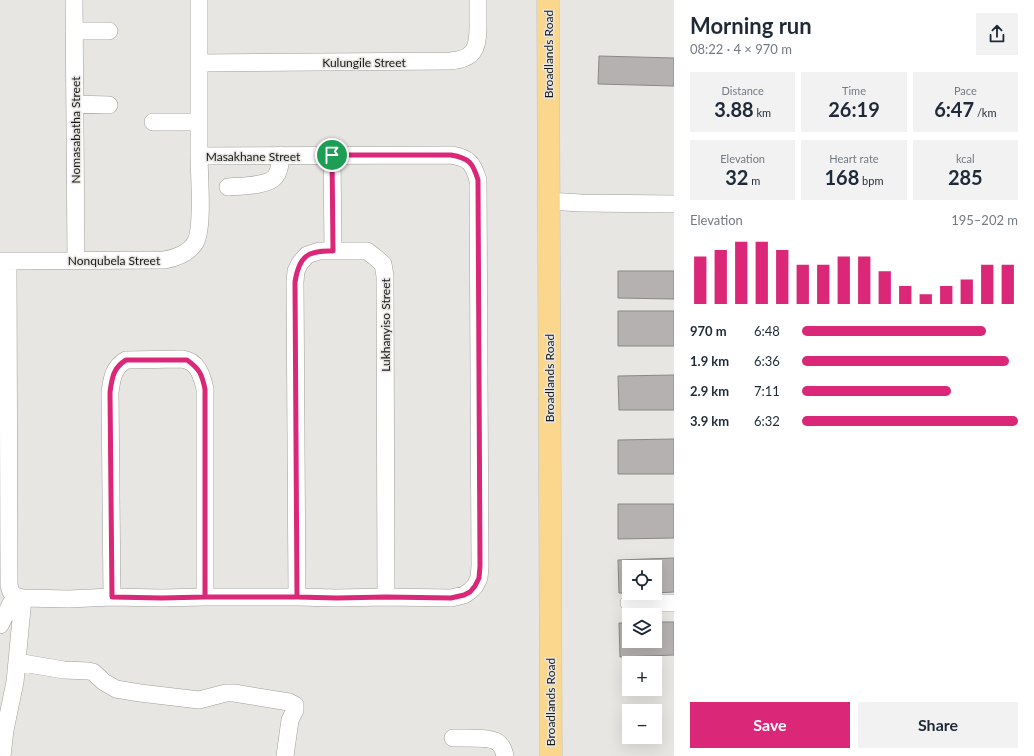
<!DOCTYPE html>
<meta charset="utf-8">
<style>
body{margin:0;font-family:Lato,sans-serif;background:#f2f2f3;color:#1f2937;height:100vh;display:flex;flex-direction:column;font-size:15px;white-space:nowrap}
*{box-sizing:border-box;margin:0}
p{font-size:13px;color:#747a83}
.icon{flex:none;width:22px;height:22px;fill:none;stroke:currentColor;stroke-width:2;stroke-linecap:round;stroke-linejoin:round}
.map{position:relative;flex:1;overflow:hidden}
.panel{display:flex;flex-direction:column;background:#fff;width:360px}
.panel>*{flex:none}
.fabs{position:absolute;left:622px;top:560px;display:grid;gap:8px}
.fabs a{display:grid;place-items:center;width:40px;height:40px;border-radius:0px;background:#fff;box-shadow:0 4px 16px #0002;font-size:20px}
.pin{position:absolute;display:grid;place-items:center;width:34px;height:34px;color:#fff;margin:-17px;border:2px solid #fff;border-radius:50%;box-shadow:0 1px 4px #0007}
.round{display:grid;place-items:center;flex:none;width:42px;height:42px;border-radius:0px;background:#f2f2f3}
.overview{display:flex;align-items:center;justify-content:space-between;height:68px;padding:0 16px}
h1{font-size:22px;font-weight:700;line-height:30px}
.stats{display:grid;grid-template-columns:repeat(3,1fr);gap:6px;height:68px;padding:4px 16px}
.stats div{display:grid;align-content:center;border-radius:0px;background:#f2f2f3;text-align:center}
.stats b{font-size:20px;font-weight:700}
.stats small{font-size:11px;font-weight:400}
.stats p{font-size:11px}
.chart{height:112px;padding:8px 16px}
.chart p{display:flex;justify-content:space-between}
.chart svg{width:100%;height:72px;margin-top:4px;stroke:#db2777;stroke-width:6}
.button{display:flex;gap:8px;margin-top:auto;padding:8px 16px}
.button a{flex:1;height:46px;border-radius:0px;background:#db2777;color:#fff;font-size:16px;font-weight:700;line-height:46px;text-align:center}
.button a+a{background:#f2f2f3;color:#1f2937}
ul{padding:0 16px;list-style:none;font-size:13px}
li{display:grid;grid-template-columns:64px 48px 1fr;align-items:center;height:30px}
li i{height:10px;border-radius:5px;background:#db2777}
main{display:flex;flex:1;min-height:0}
.map>svg:first-child{display:block}
</style>
<main>
<div class="map">
<svg width="674" height="756" viewBox="0 0 674 756">
<rect width="100%" height="100%" fill="#e7e6e3"/>
<path fill="#b4b1b0" stroke="#8b8887" d="M599 56 674 58V86L598 84Z
M618 271H674V299L618 298Z
M618 311H674V346H618Z
M674 375V410H619L618 376Z
M674 439V474H618V440Z
M618 504H674V538L618 539Z
M674 558V592L655 593V567H629V593H641H619L618 560Z
M655 622H674V655L620 657 619 623H629V641H655Z"/>
<g fill="none" stroke-linecap="round" stroke-linejoin="round">
<defs>
<path id="minor" d="M74 0 76 259
M74 31H109
M199 63 450 61C473 59 478 50 478 28 478 19 478 9 478 0
M75 104 109 105
M153 122H199
M332 155 333 251
M228 187C239 186 268 186 275 177 280 171 280 163 281 155
M548 201 581 203 674 204
M0 261 164 260C176 258 188 254 195 243 204 228 199 175 199 155 199 104 199 52 199 0
M8 261 9 585 11 592 15 596 23 598 69 599 112 597 161 598 205 597H297L337 598 386 597 451 598 464 595 470 591 475 586 479 578 480 566 478 180C473 163 469 158 451 155L199 156
M112 597 110 392C112 378 113 368 126 360L182 359C198 361 202 376 205 389V597
M297 597 295 282 296 271 300 263 307 255 319 251H367L375 257 383 264 385 276 386 597
M629 603H674
M0 625 15 596
M17 662 64 670 88 671 93 672 104 682 116 689 140 693 199 700 226 693H234L289 702 295 705V710L290 720 285 756
M453 738C462 738 491 737 497 742 502 745 504 751 505 756
M2 756 5 730 15 682 23 598"/>
<path id="major" d="M548 0 551 756"/>
</defs>
<use href="#minor" stroke="#9f9e9b" stroke-width="18"/>
<use href="#major" stroke="#c3c3c2" stroke-width="23"/>
<use href="#minor" stroke="#fff" stroke-width="17"/>
<use href="#major" stroke="#fbd78d" stroke-width="22"/>
</g>
<g fill="none" stroke-linecap="round" stroke-linejoin="round">
<defs>
<path id="route" d="M332 155 333 251C308 250 299 256 295 282L297 597H205L161 598 112 597 110 392C112 378 113 368 126 360H187C200 369 202 375 205 389V597H297L337 598 386 597 451 598 464 595 470 592 475 586 479 578 480 566 478 180C473 163 469 158 451 155H332"/>
</defs>
<use href="#route" stroke="#fff" stroke-width="8"/>
<use href="#route" stroke="#db2777" stroke-width="5"/>
</g>
<g text-anchor="middle" dominant-baseline="central" stroke-width="3" stroke-linejoin="round" paint-order="stroke">
<g font-size="12" fill="#171716" stroke="#e7e6e3">
<text transform="translate(548 54) rotate(-90)">Broadlands Road</text>
<text x="364" y="62">Kulungile Street</text>
<text transform="translate(75 130) rotate(-90)">Nomasabatha Street</text>
<text x="253" y="156">Masakhane Street</text>
<text x="114" y="260">Nonqubela Street</text>
<text transform="translate(385 325) rotate(-90)">Lukhanyiso Street</text>
<text transform="translate(549 378) rotate(-90)">Broadlands Road</text>
<text transform="translate(550 702) rotate(-90)">Broadlands Road</text>
</g>
</g>
</svg>
<div class="fabs">
<a><svg class="icon" aria-label="locate" viewBox="0 0 24 24"><circle cx="12" cy="12" r="6"/><path d="M12 2v4M12 18v4M2 12h4M18 12h4"/></svg></a>
<a><svg class="icon" aria-label="layers" viewBox="0 0 24 24"><path d="M12 4l9 5-9 5-9-5zM3 14l9 5 9-5"/></svg></a>
<a>+</a>
<a>−</a>
</div>
<div class="pin" style="left:332px;top:155px;background:#1e9e55"><svg class="icon" aria-label="arrive" viewBox="0 0 24 24"><path d="M6 21V4h12l-3 4 3 4H6"/></svg></div>
</div>
<section class="panel">
<div class="overview"><div><h1>Morning run</h1><p>08:22 · 4 × 970 m</p></div><a class="round"><svg class="icon" aria-label="share" viewBox="0 0 24 24"><path d="M12 15V3M7 8l5-5 5 5M5 13v7h14v-7"/></svg></a></div>
<div class="stats">
<div><p>Distance</p><b>3.88<small> km</small></b></div>
<div><p>Time</p><b>26:19</b></div>
<div><p>Pace</p><b>6:47<small> /km</small></b></div>
</div>
<div class="stats">
<div><p>Elevation</p><b>32<small> m</small></b></div>
<div><p>Heart rate</p><b>168<small> bpm</small></b></div>
<div><p>kcal</p><b>285</b></div>
</div>
<div class="chart"><p><span>Elevation</span>195–202 m</p>
<svg viewBox="0 0 160 44" preserveAspectRatio="none"><path d="M5 44V15M15 44V11M25 44V6M35 44V6M45 44V11M55 44V20M65 44V20M75 44V15M85 44V15M95 44V24M105 44V33M115 44V38M125 44V33M135 44V29M145 44V20M155 44V20"/></svg>
</div>
<ul>
<li><b>970 m</b>6:48<i style="width:85%"></i></li>
<li><b>1.9 km</b>6:36<i style="width:96%"></i></li>
<li><b>2.9 km</b>7:11<i style="width:69%"></i></li>
<li><b>3.9 km</b>6:32<i style="width:100%"></i></li>
</ul>
<div class="button"><a>Save</a><a>Share</a></div>
</section>
</main>
